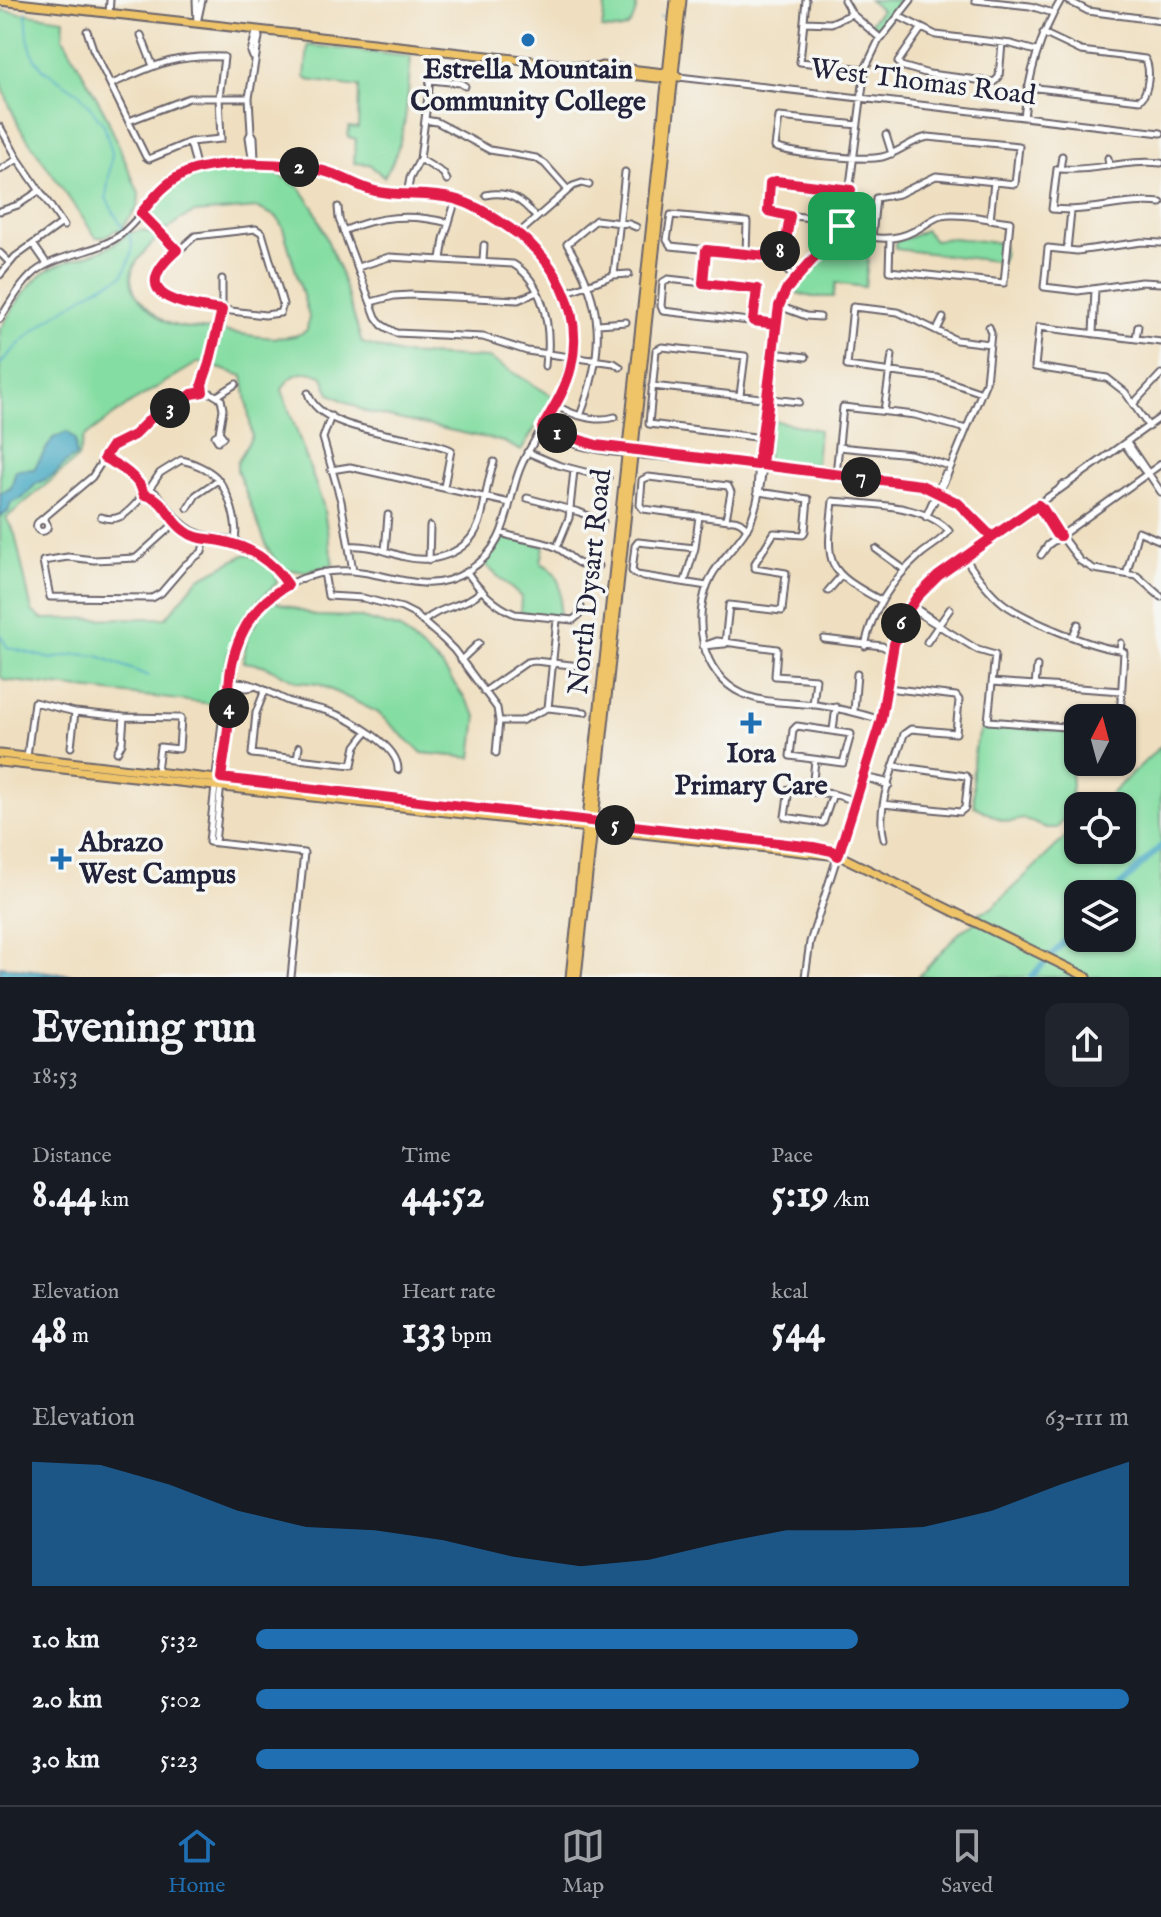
<!DOCTYPE html>
<meta charset="utf-8">
<style>
body{margin:0;font-family:"IM FELL English",serif;background:#20242c;color:#f1f3f6;height:100vh;display:flex;flex-direction:column;font-size:30px;white-space:nowrap}
*{box-sizing:border-box;margin:0}
p{font-size:26px;color:#9ea1a6}
.icon{flex:none;width:44px;height:44px;fill:none;stroke:currentColor;stroke-width:2;stroke-linecap:round;stroke-linejoin:round}
.map{position:relative;height:977px;overflow:hidden}
.details{display:flex;flex-direction:column;background:#171b24;flex:1}
.details>*{flex:none}
.needle{width:52px;rotate:6deg}
.buttons{position:absolute;left:1064px;top:704px;display:grid;gap:16px}
.buttons a{display:grid;place-items:center;width:72px;height:72px;border-radius:16px;background:#171b24;box-shadow:0 2px 6px #0004;font-size:40px}
.pin{position:absolute;display:grid;place-items:center;width:68px;height:68px;color:#fff;margin:-34px;border-radius:16px;box-shadow:0 4px 12px #0006}
.km{position:absolute;width:40px;height:40px;margin:-20px;border-radius:50%;background:#222;color:#fff;font-size:22px;line-height:40px;text-align:center}
.round{display:grid;place-items:center;flex:none;width:84px;height:84px;border-radius:16px;background:#20242c}
.overview{display:flex;align-items:center;justify-content:space-between;height:136px;padding:0 32px}
h1{font-size:44px;font-weight:700;line-height:60px}
.figures{display:grid;grid-template-columns:repeat(3,1fr);gap:12px;height:136px;padding:8px 32px}
.figures div{display:grid;align-content:center}
.figures b{font-size:40px;font-weight:700}
.figures small{font-size:22px;font-weight:400}
.figures p{font-size:22px}
.chart{height:224px;padding:16px 32px}
.chart p{display:flex;justify-content:space-between}
.chart svg{width:100%;height:144px;margin-top:8px;fill:#1f6fb2;opacity:.7}
ul{padding:0 32px;list-style:none;font-size:26px}
li{display:grid;grid-template-columns:128px 96px 1fr;align-items:center;height:60px}
li i{height:20px;border-radius:10px;background:#1f6fb2}
.tab-bar{display:flex;justify-content:space-around;align-items:center;height:112px;border-top:2px solid #363941;background:#171b24;font-size:22px;color:#9ea1a6}
.tab-bar a{display:grid;justify-items:center;gap:4px}
.tab-bar .selected{color:#1f6fb2}
.map>svg:first-child{display:block}
</style>
<div class="map">
<svg width="1161" height="977" viewBox="0 0 1161 977">
<rect width="100%" height="100%" fill="#f6f6f2"/>
<filter id="ink" filterUnits="userSpaceOnUse"><feTurbulence type="fractalNoise" baseFrequency=".0125" numOctaves="2"/><feDisplacementMap in="SourceGraphic" scale="16" xChannelSelector="R" yChannelSelector="G"/><feConvolveMatrix kernelMatrix="1 2 1 2 8 2 1 2 1" color-interpolation-filters="sRGB"/></filter>
<filter id="wash" filterUnits="userSpaceOnUse"><feTurbulence type="fractalNoise" baseFrequency=".006" numOctaves="4" result="noise"/><feDisplacementMap in="SourceGraphic" scale="32" xChannelSelector="R" yChannelSelector="G"/><feGaussianBlur stdDeviation="1.8" result="paint"/><feColorMatrix in="noise" values="0 0 0 0 0 0 0 0 0 0 0 0 0 0 0 0 0 1.4 0 .05"/><feComposite in="paint" operator="in"/></filter>
<g filter="url(#wash)">
<rect width="100%" height="100%" fill="#efdfc0"/>
<path fill="#84dda2" stroke="#53806e" stroke-width="2" fill-rule="evenodd" d="M606 0 637 2C634 28 628 32 602 29Z
M869 0H903L881 29 870 23 881 10Z
M0 10 64 19 63 37 105 113 139 194 138 207 123 226 131 233 142 230 156 236V240C135 260 119 278 143 303 151 311 158 319 168 323 181 329 199 329 213 330L206 364 199 362 129 404 83 438 78 458 6 518 15 534 32 611 42 619 166 618 198 579 244 555 248 554 273 569 279 565 268 549 237 470V463L252 436 243 376 212 366 221 331C245 334 288 345 307 330L309 316 283 228 277 217 258 208 194 213 179 220 166 231 146 213 165 192 181 180 204 171 269 169 300 188 314 208 340 271 362 343 400 354 489 358 554 397 521 451 504 442 366 412 330 394 323 377C308 368 289 373 282 390L323 505 333 565 305 572 285 569 276 575 277 583 255 604 263 609 271 600 316 616 358 617 400 629 442 666 477 716 472 758 422 753 377 712 319 684 298 682 263 665 243 662 247 637 260 616 252 609C227 644 224 662 222 705L4 680 0 675V329C16 304 31 275 60 264 83 255 105 253 125 236L118 229 104 237H96L20 128 9 104 0 79Z
M308 45 411 57C407 99 408 141 384 177L369 164 354 163 356 139 348 137 349 127 358 128 359 87 308 80 305 77Z
M925 230 934 240 953 238 1001 243 1004 249 1002 262 895 249 896 241 911 237Z
M845 232 870 240 865 287 836 283 833 297H812L794 292 796 287Z
M772 420 819 430 816 465 767 461V437Z
M505 537 544 546 541 563C565 574 561 594 559 617L520 613 521 597 483 563Z
M984 725 1072 732 1074 748 1065 755C1065 763 1069 767 1071 775 1074 790 1067 817 1057 828H1047L1023 819 1010 822 1001 820 974 806C973 781 969 748 984 725Z
M1161 746V973L1157 977H918L961 931 973 924 979 913 992 908 1078 825V850H1122V806H1098ZM1078 894H1122V938H1078Z"/>
<path fill="#42a7c2" stroke="#32647e" stroke-width="2" d="M67 432 75 439 76 456 66 462 54 475 36 484 23 498 11 503 8 512 0 516V493L11 488 16 470 34 469 53 438Z
M0 966 89 977H0Z"/>
<g fill="none" stroke-linecap="round" stroke-linejoin="round">
<path stroke="#42a7c2" stroke-width="2" d="M26 12 28 38 34 58 45 71 79 93 104 125 112 153 106 198 123 229
M660 17H668
M0 365C25 333 60 311 94 290 103 284 113 282 122 276 129 263 138 246 127 233
M0 634 7 647 51 659 77 654 98 656 149 676"/>
<path stroke="#42a7c2" stroke-width="6" d="M1112 894 1161 846
M1031 977 1078 927"/>
</g>
</g>
<g filter="url(#ink)">
<g fill="none" stroke-linecap="round" stroke-linejoin="round">
<defs>
<path id="minor" d="M196 0 197 23
M806 0 800 62 864 69
M844 0 852 14 880 38
M975 0 1030 6 1053 13
M1067 0 1088 11 1161 21
M109 14 110 0
M898 16 936 35 1011 44 1036 51
M804 22 831 23 852 14
M197 23 202 0
M921 29 898 62 901 66 929 74 994 82 999 77 1002 43
M87 31 93 49 146 157 149 159 190 142 221 139 219 98 224 57C173 55 157 64 112 84
M141 35 153 66
M253 57 251 52 256 32
M679 77 1161 133
M1028 87 1140 100C1149 92 1151 68 1145 59L1081 51 1043 33
M1024 117C1029 74 1039 37 1061 0
M425 120 437 122 490 150 536 158 545 164 568 190
M129 121 189 98H249
M858 125 779 117 775 147C792 154 864 161 882 157 899 153 911 140 928 137L1019 146 1015 184 936 176 899 194 876 198 872 237
M0 127 18 159 64 226
M251 133 249 137 253 164
M886 135 892 154
M190 142 197 169
M1062 156 1060 169H1057L1052 209C1089 213 1125 199 1161 203
M1108 158 1109 166
M420 159 443 173 447 180
M253 164 255 160 254 137 251 132 249 98 259 37 257 30
M1060 169C1094 172 1127 159 1161 163
M0 170 18 159
M407 194 410 178 420 159 430 80 460 83 465 86
M486 195C508 190 522 200 536 217
M338 207 339 219 376 317 382 325 396 333 483 337 527 351 614 363 620 367
M0 211 18 205 39 191
M141 213 166 240
M990 220 994 182
M149 222 163 239 177 250
M824 223 819 219 770 213 767 207 770 183 776 181 851 190
M842 226C863 238 890 244 914 231 923 227 931 219 941 216 959 212 991 220 1010 222L1004 283 889 271 890 238
M256 229 262 233 283 304 280 313 265 315 181 305C167 299 152 286 156 271L195 236Z
M343 231C378 216 411 213 449 223
M518 234 573 186 582 183 589 185
M1161 243 1142 242 1077 251 1048 248 1044 287 1078 291 1141 282 1161 283
M33 244 47 264
M1067 250 1071 211
M0 253 10 263
M746 254 747 222 671 215 667 240 671 246 766 256 776 261 796 279
M441 259 444 239 456 199
M483 261 484 245
M776 261 786 240 790 216
M358 267 389 257 513 264C542 281 550 322 548 353
M0 275 15 257 62 223
M614 275 625 172
M703 283 706 250
M565 293 614 275 629 274
M371 302 394 296 410 295 518 300 537 292
M779 306 806 316 820 317
M0 319C10 303 20 285 35 272 60 253 93 254 119 236 147 215 160 178 197 169 234 160 290 161 327 172 344 177 358 187 376 191 401 197 428 192 454 199 505 212 564 264 572 319 579 371 553 408 528 452 503 494 516 541 468 571 431 595 399 577 361 572 313 565 263 589 241 633 232 652 223 683 229 703L215 843
M753 321 757 289 668 279 663 282 661 306 663 311 776 324
M598 324 626 322
M937 330 943 318
M1093 334 1095 289
M1136 338 1138 326
M773 353 806 357
M545 366 546 353
M652 386 799 402
M203 392 202 384 222 310V279
M308 393C319 434 418 434 451 450L444 487
M982 393 938 378 847 366 853 307 898 312 956 340 990 344
M740 395 745 356 662 347 656 350 649 424 763 438
M217 396 236 384
M1133 404 1161 374
M555 405C573 415 595 423 615 417
M884 411 892 355
M331 416 323 438 341 501 353 571
M580 416C605 351 605 305 567 244L596 220 629 224 636 227
M1149 427 1125 392 1107 378 1035 367 1039 327 1161 342
M542 428 596 445 913 483C947 492 970 510 992 537
M543 429 544 433C586 453 632 454 678 458L684 456
M220 433 223 437 218 441 215 436Z
M763 439C766 460 759 502 750 523 741 543 721 557 711 577 691 617 700 675 743 694 765 704 792 702 816 705 839 708 859 713 881 720
M1127 442 1161 492
M1124 444 1146 473
M839 447 910 454 949 466
M527 452 558 465 608 478
M104 458 122 467 143 489
M331 470 350 467 510 503
M836 474 843 407 915 415 966 429
M150 488 160 473 181 460C192 462 208 469 216 477 229 491 240 527 234 544
M152 490C167 502 175 522 193 531 211 541 232 534 248 549
M1059 490 1161 417
M757 492 760 442 779 306C792 270 831 250 846 216L865 69 878 42 911 0
M149 496C168 502 172 525 190 535 200 540 210 539 221 541 248 546 274 561 288 585
M527 498 579 512 603 522
M1038 505 1080 561 1094 569 1137 576 1161 597
M1038 505 1039 511 1059 535
M188 508 196 495 218 480
M926 516 945 474
M101 517C122 524 130 509 144 495
M926 517 946 478 986 382 991 333 989 327
M726 519 731 492 728 486 648 477 642 480 640 505 643 509 729 520C737 519 743 523 747 529
M41 520 92 477 112 446 134 435 155 414 176 406 196 393H211L221 399 223 409 219 433
M36.5 526a5.5 5.5 0 1 1 11 0a5.5 5.5 0 1 1-11 0Z
M175 523 136 558 94 560 68 557 43 561 50 597 152 598 161 593 185 565 202 552 205 539
M502 533C519 540 536 539 553 546 573 554 572 568 598 566
M349 546C369 544 386 552 405 557 433 564 467 554 479 524 486 504 486 482 494 462
M557 547 569 518 574 470
M695 548 638 542 635 546 632 571 637 575 707 586
M876 549 905 570
M385 551 388 515
M1041 555 1048 545 1161 464
M965 556C970 569 992 595 1004 604 1026 620 1093 648 1120 650
M429 560 430 526
M324 572 328 596 363 598 402 608 414 614 443 639 454 650 497 708 499 721 496 753
M467 572C478 589 496 607 515 614L573 620 579 615 581 607
M1127 572 1138 531 1161 541
M685 581 695 548 699 516
M828 591 841 576
M911 605 915 611 978 650 995 655 988 721 1078 728
M911 605 939 624
M423 622C443 604 464 608 482 590
M1073 636 1078 624
M824 639 882 646 892 651
M927 642 950 609
M725 644 729 605 782 611 786 573 755 568V563L774 533 803 535 805 531 808 499 758 492
M703 646 717 641 777 649 775 676 816 679 813 705
M703 646 724 644
M865 646C872 610 893 579 920 555 929 547 942 541 949 531 923 503 869 505 833 501 826 565 824 570 882 601
M461 660 479 643
M992 682 1122 691
M228 684 247 688 253 687
M229 684C248 677 270 694 288 701 301 706 316 707 330 712 351 719 399 746 398 770
M1035 686 1037 666
M265 690 256 713 252 754 352 765 356 746 367 732
M484 692 527 662 535 661 589 667
M227 697 224 703 209 842 304 853 291 977
M548 708 557 620
M854 711 857 674
M1120 718 1124 652 1120 650 1121 643
M499 721H521L548 708 585 712
M797 726 851 734 843 763 790 756 793 730Z
M833 730 836 707
M71 747 75 712
M117 752 122 743 124 717
M27 757 34 702 75 712 124 717 181 718 179 749 160 747 157 771
M297 759 299 747
M864 777 886 782 889 785
M864 777 888 785
M812 790 815 760
M833 794 823 823 785 817 789 789 833 794 856 801
M883 804 960 812 965 808 968 779 966 776 895 766
M884 839C875 805 895 766 904 734L911 729 956 733 959 700 956 696 887 688
M805 977 810 942 881 720 894 644 906 614 917 597 938 576 1058 490 1062 485 1069 483"/>
<path id="major" d="M0 1 595 68 602 66 674 74 679 77
M595 68 601 72 667 79
M0 754 826 849 1087 977
M0 762 838 856
M570 977 675 0
M577 977 682 0"/>
</defs>
<use href="#minor" stroke="#6a646a" stroke-width="9"/>
<use href="#major" stroke="#6a646a" stroke-width="11"/>
<use href="#minor" stroke="#fff" stroke-width="5"/>
<use href="#major" stroke="#efc469" stroke-width="7"/>
</g>
</g>
<g fill="none" stroke-linecap="round" stroke-linejoin="round" filter="url(#ink)">
<defs>
<path id="route" d="M842 226 786 290 779 306 758 465 596 445 542 428C553 409 566 389 571 367 584 311 555 257 508 227 491 216 474 204 454 199 428 192 401 197 375 191 359 187 345 178 330 173 296 162 211 158 180 176 163 185 153 199 141 213L177 250C124 296 182 305 222 310L209 364 202 384 203 392 192 394 176 406 155 414 134 435 112 446 104 458C119 465 141 479 144 495 165 497 168 520 185 531 196 540 208 538 221 541 248 546 273 561 288 585 243 610 227 656 229 705 230 728 224 755 221 778L813 847 832 851 838 856 881 720 894 644 906 614 917 597 938 576 1038 505 1043 509 1060 536 1056 534 1038 505 992 537 958 503 921 485 762 465 776 324 753 321 757 289 703 283 706 250 766 256 776 261 786 240 790 216 768 211 770 183 776 181 851 190 847 211 842 226"/>
</defs>
<use href="#route" stroke="#fff" stroke-width="16"/>
<use href="#route" stroke="#e11d48" stroke-width="10"/>
</g>
<g fill="#1f6fb2" stroke="#f6f6f2" stroke-width="3">
<circle cx="528" cy="40" r="8"/>
<path d="M747 711h8v8h8v8h-8v8h-8v-8h-8v-8h8z"/>
<path d="M57 847h8v8h8v8h-8v8h-8v-8h-8v-8h8z"/>
</g>
<g text-anchor="middle" dominant-baseline="central" stroke-width="7" stroke-linejoin="round" paint-order="stroke">
<g font-size="28" font-weight="bold" fill="#22223b" stroke="#f6f6f2">
<text x="528" y="70">Estrella Mountain<tspan x="528" dy="32">Community College</tspan></text>
<text x="751" y="754">Iora<tspan x="751" dy="32">Primary Care</tspan></text>
<text x="79" y="843" text-anchor="start">Abrazo<tspan x="79" dy="32">West Campus</tspan></text>
</g>
<g font-size="28" fill="#22223b" stroke="#f6f6f2">
<text transform="translate(923 83) rotate(7)">West Thomas Road</text>
<text transform="translate(591 582) rotate(-84)">North Dysart Road</text>
</g>
</g>
</svg>
<div class="buttons">
<a><svg class="needle" viewBox="-14 -14 28 28"><path d="M0-13l5 13h-10z" fill="#e53935"/><path d="M0 13l5-13h-10z" fill="#9ea1a6"/></svg></a>
<a><svg class="icon" aria-label="locate" viewBox="0 0 24 24"><circle cx="12" cy="12" r="6"/><path d="M12 2v4M12 18v4M2 12h4M18 12h4"/></svg></a>
<a><svg class="icon" aria-label="layers" viewBox="0 0 24 24"><path d="M12 4l9 5-9 5-9-5zM3 14l9 5 9-5"/></svg></a>
</div>
<div class="pin" style="left:842px;top:226px;background:#1e9e55"><svg class="icon" aria-label="arrive" viewBox="0 0 24 24"><path d="M6 21V4h12l-3 4 3 4H6"/></svg></div>
<b class="km" style="left:557px;top:433px">1</b>
<b class="km" style="left:299px;top:167px">2</b>
<b class="km" style="left:170px;top:408px">3</b>
<b class="km" style="left:229px;top:708px">4</b>
<b class="km" style="left:615px;top:825px">5</b>
<b class="km" style="left:901px;top:623px">6</b>
<b class="km" style="left:861px;top:477px">7</b>
<b class="km" style="left:780px;top:251px">8</b>
</div>
<section class="details">
<div class="overview"><div><h1>Evening run</h1><p>18:53</p></div><a class="round"><svg class="icon" aria-label="share" viewBox="0 0 24 24"><path d="M12 15V3M7 8l5-5 5 5M5 13v7h14v-7"/></svg></a></div>
<div class="figures">
<div><p>Distance</p><b>8.44<small> km</small></b></div>
<div><p>Time</p><b>44:52</b></div>
<div><p>Pace</p><b>5:19<small> /km</small></b></div>
</div>
<div class="figures">
<div><p>Elevation</p><b>48<small> m</small></b></div>
<div><p>Heart rate</p><b>133<small> bpm</small></b></div>
<div><p>kcal</p><b>544</b></div>
</div>
<div class="chart"><p><span>Elevation</span>63–111 m</p>
<svg viewBox="0 0 160 44" preserveAspectRatio="none"><path d="M0 44V6L10 7L20 13L30 21L40 26L50 27L60 30L70 35L80 38L90 36L100 31L110 27L120 27L130 26L140 21L150 13L160 6V44z"/></svg>
</div>
<ul>
<li><b>1.0 km</b>5:32<i style="width:69%"></i></li>
<li><b>2.0 km</b>5:02<i style="width:100%"></i></li>
<li><b>3.0 km</b>5:23<i style="width:76%"></i></li>
</ul>
</section>
<nav class="tab-bar">
<a class="selected"><svg class="icon" aria-label="home" viewBox="0 0 24 24"><path d="M3 11l9-7 9 7M6 9v11h12V9"/></svg>Home</a>
<a><svg class="icon" aria-label="map" viewBox="0 0 24 24"><path d="M3 6l6-2 6 2 6-2v14l-6 2-6-2-6 2zM9 4v14M15 6v14"/></svg>Map</a>
<a><svg class="icon" aria-label="saved" viewBox="0 0 24 24"><path d="M7 4h10v16l-5-4-5 4z"/></svg>Saved</a>
</nav>
